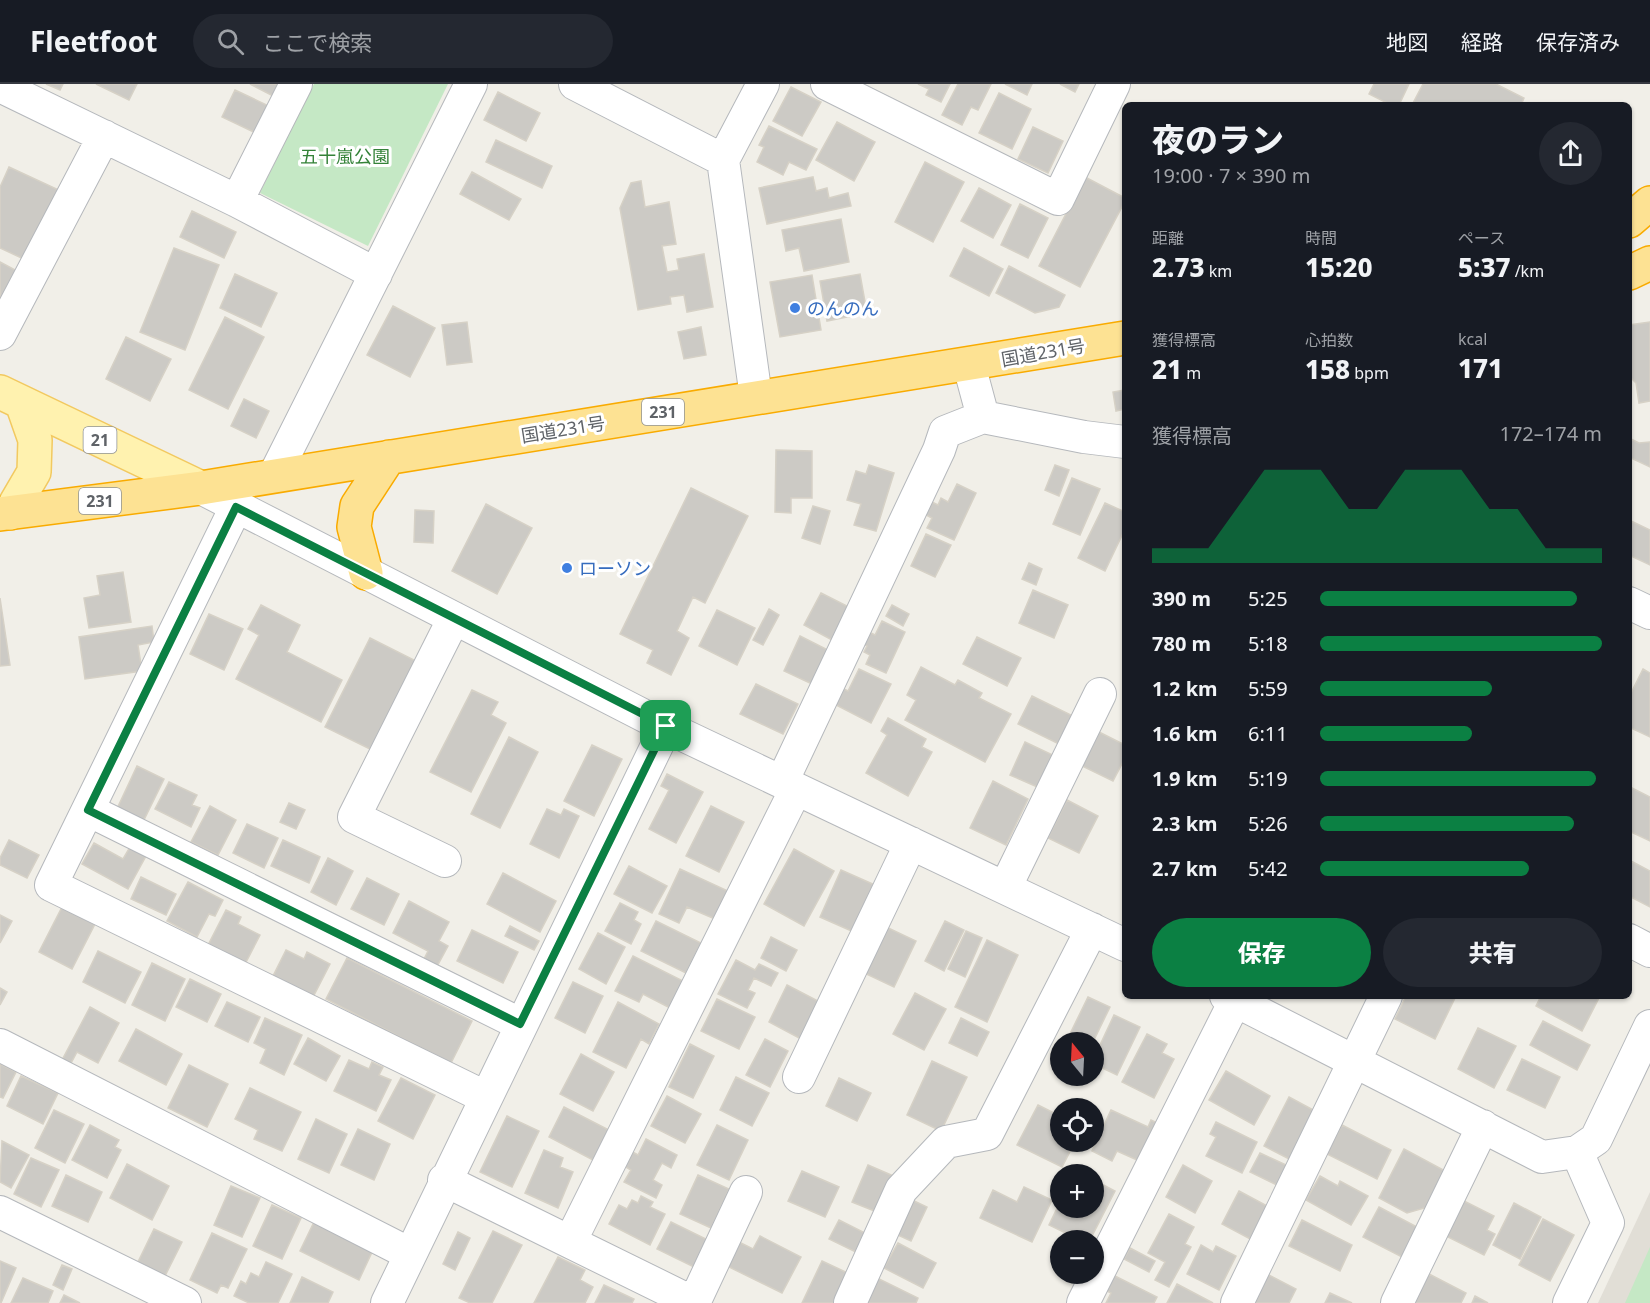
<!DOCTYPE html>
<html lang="ja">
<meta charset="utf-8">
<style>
body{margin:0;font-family:"Noto Sans","Noto Sans JP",sans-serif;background:#242831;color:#f1f3f6;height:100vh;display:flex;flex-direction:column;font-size:22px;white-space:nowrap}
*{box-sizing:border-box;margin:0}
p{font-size:20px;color:#9ea1a6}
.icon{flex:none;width:33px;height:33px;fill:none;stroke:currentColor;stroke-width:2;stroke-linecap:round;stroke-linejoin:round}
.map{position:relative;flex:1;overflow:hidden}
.sheet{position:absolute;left:1122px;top:18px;width:510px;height:897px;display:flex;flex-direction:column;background:#171b24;border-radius:9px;box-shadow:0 2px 4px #0004}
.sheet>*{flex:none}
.needle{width:39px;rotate:342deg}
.tools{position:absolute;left:1050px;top:948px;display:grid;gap:12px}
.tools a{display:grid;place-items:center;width:54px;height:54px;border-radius:50%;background:#171b24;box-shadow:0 2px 4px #0004;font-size:30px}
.pin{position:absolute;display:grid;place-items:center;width:51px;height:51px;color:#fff;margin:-26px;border-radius:12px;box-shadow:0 3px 9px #0006}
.round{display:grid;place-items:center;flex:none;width:63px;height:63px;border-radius:32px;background:#242831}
.headline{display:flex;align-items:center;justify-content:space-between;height:102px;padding:0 30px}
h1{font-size:33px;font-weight:800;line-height:45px}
.metrics{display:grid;grid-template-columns:repeat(3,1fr);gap:9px;height:102px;padding:6px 30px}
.metrics div{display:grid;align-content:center}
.metrics b{font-size:26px;font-weight:800}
.metrics small{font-size:16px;font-weight:400}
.metrics p{font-size:16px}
.chart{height:168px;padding:12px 30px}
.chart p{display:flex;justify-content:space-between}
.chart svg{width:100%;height:108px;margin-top:6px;fill:#0b8043;opacity:.7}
.cta{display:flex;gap:12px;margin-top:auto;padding:12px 30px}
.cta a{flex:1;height:69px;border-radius:36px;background:#0b8043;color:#fff;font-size:24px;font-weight:800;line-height:69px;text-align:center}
.cta a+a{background:#242831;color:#f1f3f6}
ul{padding:0 30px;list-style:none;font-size:20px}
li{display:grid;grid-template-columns:96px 72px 1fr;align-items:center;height:45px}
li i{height:15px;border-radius:8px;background:#0b8043}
header{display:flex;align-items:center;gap:36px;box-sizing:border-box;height:84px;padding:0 30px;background:#171b24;border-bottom:2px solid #363941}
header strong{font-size:28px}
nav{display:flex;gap:33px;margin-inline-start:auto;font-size:21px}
.search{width:420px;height:54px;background:#242831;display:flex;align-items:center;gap:15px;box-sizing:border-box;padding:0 21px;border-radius:33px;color:#9ea1a6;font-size:22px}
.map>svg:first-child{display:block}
</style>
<header>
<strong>Fleetfoot</strong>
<div class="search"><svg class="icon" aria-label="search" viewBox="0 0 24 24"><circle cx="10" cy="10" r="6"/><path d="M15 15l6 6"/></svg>ここで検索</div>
<nav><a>地図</a><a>経路</a><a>保存済み</a></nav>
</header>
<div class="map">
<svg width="1650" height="1219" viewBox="0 0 1650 1219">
<rect width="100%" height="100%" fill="#f1efe8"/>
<path fill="#e1ded6" d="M1650 1108V1219H1598Z"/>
<path fill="#c5e8c5" d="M314 0H448L368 162 260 109Z
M1650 1163V1219H1625Z"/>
<path fill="#cccac5" stroke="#d6d1c6" stroke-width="1.5" d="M46 0H63L60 6Z
M96 0H137L129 16Z
M250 0H281L275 13Z
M918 0H950L941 18 926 11 929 5Z
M958 0H991L978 26 971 23 962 41 942 31Z
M1005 0H1032L1027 11Z
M1060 0H1079L1075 8Z
M1374 0H1409L1399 21H1391L1369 10Z
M1423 0H1496L1524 14 1521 21H1412Z
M791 3 821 18 802 52 773 37Z
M235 6 271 23 258 50 222 33Z
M498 8 540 29 526 57 484 36Z
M999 9 1031 25 1012 65 979 49Z
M837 38 875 58 854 97 816 76Z
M769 42 817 65 806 86 789 78 783 91 757 78 764 63 759 61Z
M1033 43 1063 57 1048 89 1018 75Z
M496 56 552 82 542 104 486 78Z
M925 78 964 98 933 158 895 138Z
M9 83 61 107 28 177 0 164V103Z
M472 88 521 115 509 136 460 110Z
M813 93 816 107 827 104 829 114 848 109 851 122 767 140 759 104Z
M1085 93 1125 114V117L1080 203 1039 182Z
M641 97 645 123 669 118 676 160 662 162 667 188 679 186 677 175 704 170 713 223 687 228 684 211 670 213 671 220 638 226 620 124 631 99Z
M979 104 1011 121 993 154 961 137Z
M1020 120 1048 134 1028 174 1001 161Z
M192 127 236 148 224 174 180 153Z
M841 135 849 178 804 187 799 164 786 167 782 146Z
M174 164 219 181 185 266 140 248Z
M964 164 1003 185 989 212 950 192Z
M0 178 19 188 0 226Z
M1009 182 1065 211 1059 223 1035 229 996 209Z
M235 190 277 209 261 243 220 224Z
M860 190 867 229 827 237 820 197Z
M812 191 821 246 780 253 770 198Z
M393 222 435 244 410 293 367 271Z
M225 233 264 253 228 325 189 306Z
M467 238 472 278 447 281 442 241Z
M1650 238V317L1639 319 1636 299 1629 292V241Z
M701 243 706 271 684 275 678 248Z
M126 253 171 275 150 317 106 295Z
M1125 306V325L1116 327 1113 308Z
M244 315 269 327 256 354 231 342Z
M1629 354 1639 359 1650 358V383L1629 373Z
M776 366 812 367V414H791V429L775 428Z
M869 381 894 389 876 447 854 441 861 420 847 416 856 387 866 390Z
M1055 381 1069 386 1059 412 1045 406Z
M1072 394 1100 405 1080 451 1053 440Z
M957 400 976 409 954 456 927 444 932 434 926 431 932 418 938 421 941 414 948 418Z
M691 404 748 432 705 519 693 513 677 547 689 554 671 591 647 579 653 566 620 550Z
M1105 419 1125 428V445L1105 487 1078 474Z
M486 420 532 444 497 510 452 487Z
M813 422 830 427 820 460 802 454Z
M415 426 434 427 433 459 414 458Z
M1629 436 1650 446V481L1629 471Z
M926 450 951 461 935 493 911 482Z
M1029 479 1042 485 1036 501 1022 495Z
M123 488 131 538 89 544 84 514 100 511 97 492Z
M1033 506 1068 521 1054 554 1019 539Z
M821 509 849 523 832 556 804 541Z
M0 514 10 581 0 582Z
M261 521 300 541 287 568 342 596 321 638 236 595 259 551 248 545Z
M892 521 909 530 903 542 886 532Z
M769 525 779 531 763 561 753 556Z
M717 526 755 544 737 581 699 562Z
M209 530 243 545 224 586 190 570Z
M882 537 905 548 886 589 866 580 870 571 864 568 867 562 861 559 867 547 875 551Z
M152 542 154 558 138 561 142 587 85 595 79 553Z
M800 552 828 566 812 600 784 587Z
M977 553 1021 574 1007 602 963 580Z
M370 554 418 578 374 667 325 643Z
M921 583 955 601 958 596 982 609 979 614 1011 630 985 678 905 636 916 616 907 611Z
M859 585 891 600 871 639 836 621 844 605 848 607Z
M1643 585 1650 589V653L1629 643V613Z
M756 600 798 620 783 650 740 630Z
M472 606 498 618 491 631 506 639 471 708 430 688Z
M1032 612 1073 632 1059 660 1018 640Z
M888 634 926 655 922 663 932 668 908 712 866 689 887 651 881 647Z
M1097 647 1125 661V674L1113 697 1080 681Z
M509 653 538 668 500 744 471 730Z
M1025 658 1057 673 1042 705 1010 691Z
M592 661 622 675 594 732 564 717Z
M137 682 164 695 141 742 115 729Z
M667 690 703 708 676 759 649 745 669 706 661 702Z
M993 697 1028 715 1006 761 970 744Z
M169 698 197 711 192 721 200 724 191 743 155 725Z
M1630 703 1650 713V757L1629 747Z
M1067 716 1098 732 1079 769 1048 754Z
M289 719 305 726 296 745 280 738Z
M210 722 236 736 218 771 191 758Z
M711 722 744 738 719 788 686 772Z
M547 725 561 731 564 725 579 732 559 774 530 760Z
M247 740 278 754 264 784 233 769Z
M9 756 39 771 27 794 0 781V774Z
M283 756 320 773 309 799 271 782Z
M94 759 123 775 130 763 146 772 128 805 82 780Z
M794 765 834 787 804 842 764 820Z
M328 774 353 787 336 821 311 808Z
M1631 777 1650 787V823L1629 812Z
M629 782 667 802 652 829 614 810Z
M680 785 728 807 715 835 687 823 679 839 659 830Z
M841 786 877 802 856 849 820 833Z
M503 789 556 817 540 848 487 820Z
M141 793 176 810 166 831 131 815Z
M367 794 399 810 384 841 351 825Z
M188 798 223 816 215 832 209 830 197 853 167 837Z
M409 817 449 838 439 857 448 862 434 888 421 881 428 867 393 849Z
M620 819 638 828 634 836 641 840 631 860 605 847Z
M62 823 95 840 72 885 39 868Z
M226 826 241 833 238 840 260 851 242 886 205 867Z
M0 831 12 837 0 859Z
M656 837 701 859 686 889 641 867Z
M945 837 964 846 944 887 925 877Z
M510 842 539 857 534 866 505 852Z
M884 842 916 857 894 903 862 888Z
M472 846 518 868 503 899 457 877Z
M966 847 982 854 965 893 948 885Z
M598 849 625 863 606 900 579 885Z
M771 853 797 866 786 887 761 874Z
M987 856 1018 871 987 938 955 923Z
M286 866 304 875 307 868 330 880 310 919 270 898Z
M98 867 141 888 125 919 83 898Z
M633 872 683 897 670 924 643 910 639 918 615 907Z
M347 874 472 937 451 979 326 915Z
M736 876 755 886 759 880 778 889 771 902 754 894 748 906 755 909 747 924 718 910Z
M152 879 185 895 165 937 132 921Z
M190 895 221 910 207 938 176 923Z
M573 898 603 912 585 949 555 934Z
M787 901 820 918 801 955 769 938Z
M0 904 7 908 0 921Z
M915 909 946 925 924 966 893 950Z
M1406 912H1456L1435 955 1395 935Z
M1541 912H1600L1582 947 1536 922Z
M1088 913 1110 923 1093 958H1066Z
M717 915 755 933 739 965 701 947Z
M227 918 260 933 248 958 215 942Z
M618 918 659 940 649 960 641 955 626 984 593 968Z
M90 923 119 939 98 979 77 968 69 983 61 978Z
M1114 931 1140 943 1117 991 1094 980V974Z
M265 934 302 951 284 991 260 979 266 965 254 959Z
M961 934 989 948 977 972 949 959Z
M1543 937 1590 961 1577 986 1530 961Z
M1478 944 1516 962 1494 1004 1458 985Z
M136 945 182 970 166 1001 119 977Z
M1147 950 1167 960 1162 969 1174 975 1154 1014 1122 998Z
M308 954 340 972 326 997 294 980Z
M765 955 788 967 770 1003 746 991Z
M690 960 714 972 693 1014 669 1003Z
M581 970 614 988 593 1027 560 1010Z
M1522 975 1560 993 1545 1024 1507 1006Z
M349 976 369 985 372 978 383 983 379 991 391 996 376 1027 334 1007Z
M932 977 967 993 941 1047 907 1031Z
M0 980 16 988 3 1014 0 1013Z
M189 981 228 1000 207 1043 168 1024Z
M1226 987 1270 1012 1254 1041 1209 1016Z
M21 992 58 1009 43 1040 7 1022Z
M736 993 769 1009 752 1042 720 1026Z
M401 994 435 1011 413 1055 378 1037Z
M839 994 871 1009 857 1037 826 1022Z
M250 1004 301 1028 282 1067 254 1055 258 1046 235 1035Z
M667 1012 701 1030 685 1059 651 1042Z
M1289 1013 1319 1029 1295 1078 1264 1062Z
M1038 1021 1060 1032V1058H1075L1062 1083 1017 1061Z
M564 1023 609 1046 593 1076 549 1053Z
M54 1026 84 1040 65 1079 35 1064Z
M1111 1026 1148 1043 1151 1036 1164 1042 1146 1080 1117 1067 1112 1077 1092 1067Z
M507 1032 539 1047 512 1103 480 1088Z
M316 1035 347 1050 329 1089 298 1075Z
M1216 1038 1257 1058 1242 1089 1206 1072 1216 1053 1210 1050Z
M90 1041 119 1056 115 1063 121 1066 107 1094 72 1076Z
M717 1041 748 1056 729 1096 697 1081Z
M1342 1041 1391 1066 1377 1095 1327 1070Z
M358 1045 390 1060 374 1096 341 1081Z
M646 1055 677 1071 671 1084 662 1079 653 1096 662 1101 656 1114 624 1098 631 1086 624 1082 631 1067 638 1071Z
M2 1057 29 1071 11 1104 0 1098Z
M1404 1065 1449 1089 1429 1127 1424 1124 1407 1129 1379 1114Z
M544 1066 563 1074 560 1083 573 1088 558 1124 525 1109Z
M1260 1069 1295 1085 1285 1105 1250 1088Z
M31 1074 59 1086 41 1123 14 1110Z
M127 1080 169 1102 152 1136 110 1114Z
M868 1081 898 1094 882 1130 852 1118Z
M1183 1081 1212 1097 1195 1129 1166 1113Z
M802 1087 839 1103 825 1133 788 1117Z
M66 1091 102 1108 88 1138 52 1122Z
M698 1091 729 1105 711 1144 680 1130Z
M1320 1092 1338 1102 1340 1097 1368 1112 1351 1141 1306 1116Z
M1094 1096 1115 1107 1090 1156H1080L1049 1141 1060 1118V1124H1094Z
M231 1102 260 1114 242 1153 214 1141Z
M1024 1103 1052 1116 1032 1158 980 1134 993 1106 1017 1118Z
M1239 1107 1271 1124 1254 1157 1222 1140Z
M641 1112 653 1118 650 1123 665 1130 650 1161 609 1140 619 1121 627 1125 632 1116 638 1119Z
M910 1115 927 1123 911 1157 889 1147Z
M1460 1115 1494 1132 1487 1146 1495 1150 1484 1171 1442 1150Z
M1514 1119 1541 1133 1520 1175 1493 1161Z
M272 1121 301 1134 282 1175 253 1162Z
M1379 1123 1419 1144 1404 1174 1363 1153Z
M1169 1130 1194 1143 1185 1160 1191 1163 1169 1203 1155 1196 1165 1178 1148 1169Z
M1543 1135 1574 1151 1550 1197 1519 1181Z
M839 1136 871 1152 862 1171 829 1155Z
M1302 1136 1352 1161 1340 1187 1289 1162Z
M314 1138 373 1166 359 1196 300 1167Z
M671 1138 708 1156 694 1183 657 1165Z
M154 1145 182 1158 165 1192 138 1178Z
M493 1147 522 1161 492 1219H470L459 1214Z
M458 1148 470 1154 455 1186 443 1180Z
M212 1149 247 1165 228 1204 221 1201 217 1209 190 1196Z
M760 1152 801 1173 782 1209 725 1181 737 1157 753 1165Z
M898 1159 936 1179 923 1204 884 1184Z
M1201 1161 1213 1168 1216 1162 1236 1172 1219 1206 1187 1190Z
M1130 1164 1155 1177 1149 1188 1124 1175Z
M558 1173 585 1186 580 1196 593 1203 585 1219H534Z
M0 1177 16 1184 1 1219H0Z
M822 1177 852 1191 839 1219H802Z
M266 1178 292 1190 278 1219H249L234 1212 241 1197 246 1200 251 1189 259 1193Z
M62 1181 72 1185 63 1206 53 1201Z
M1263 1188 1296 1205 1289 1219H1248Z
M1111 1190 1157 1213 1154 1219H1106L1111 1209 1103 1205Z
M1429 1190 1466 1209 1461 1219H1414Z
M873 1192 918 1214 916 1219H861Z
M302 1193 333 1208 328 1219H290Z
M23 1194 53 1207 48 1219H11Z
M1177 1200 1213 1219H1167Z
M604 1201 634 1215 632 1219H595Z
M1330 1209 1352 1219H1325Z
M64 1211 80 1219H60Z
M1475 1212 1488 1219H1472Z"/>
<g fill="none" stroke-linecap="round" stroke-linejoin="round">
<defs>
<path id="minor" d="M575 0 723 76
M827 0 1058 115 1114 0
M0 2 237 117 376 190
M237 117 296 0
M0 250 104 52
M969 281 983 333 1084 353 1125 358
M756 313 723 76 763 0
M274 392 471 0
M201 404 666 643 1125 861
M236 423 51 801 485 1013
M1629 519 1650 529
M782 698 939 366 945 348 983 333
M88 726 520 940
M445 777 354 733 454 534
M1005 804 1100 610
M1629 856 1650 867
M1226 912 1542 1073 1577 1068 1596 1055 1650 942
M0 961 410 1170
M799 993 911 759
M444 1096 694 1219
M0 1128 185 1219
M570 1158 796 705
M387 1219 666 643
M694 1219 746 1108
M850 1219 901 1106 946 1058 987 1050 1092 845
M1083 1219 1235 917
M1237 1219 1386 912
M1397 1219 1483 1042
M1569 1219 1608 1139 1577 1068"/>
<path id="major" d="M0 308 201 404
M10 429 34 388 35 356 22 319"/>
<path id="highway" d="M1629 137 1650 119
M1629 189 1650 179
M0 430 201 404 1125 254
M366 489 354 443 357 422 389 373"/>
</defs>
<use href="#minor" stroke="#b5b8bc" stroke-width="34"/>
<use href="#major" stroke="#f2c960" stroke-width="36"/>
<use href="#highway" stroke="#f9ab00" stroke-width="36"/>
<use href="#minor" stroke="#fff" stroke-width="32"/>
<use href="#major" stroke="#fff2af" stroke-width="33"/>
<use href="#highway" stroke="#fde293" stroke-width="33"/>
</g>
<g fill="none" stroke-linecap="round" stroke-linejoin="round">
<defs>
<path id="route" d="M236 423 666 642 520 940 88 726Z"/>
</defs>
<use href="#route" stroke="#fff" stroke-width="12"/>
<use href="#route" stroke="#0b8043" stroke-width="8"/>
</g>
<g fill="#3f7fe0" stroke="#fff" stroke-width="2">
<circle cx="795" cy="224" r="6"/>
<circle cx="567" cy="484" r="6"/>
</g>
<g text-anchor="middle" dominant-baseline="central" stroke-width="6" stroke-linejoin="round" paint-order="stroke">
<g fill="#fff" stroke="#8f9295" stroke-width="1.5">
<rect x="642" y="315" width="42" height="26" rx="4.5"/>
<rect x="83.5" y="343" width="33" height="26" rx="4.5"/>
<rect x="79" y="404" width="42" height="26" rx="4.5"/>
</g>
<g font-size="16" font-weight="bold" fill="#5f6368">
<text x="663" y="328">231</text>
<text x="100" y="356">21</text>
<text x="100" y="417">231</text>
</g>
<g font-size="18" fill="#348238" stroke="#fff">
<text x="345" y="72">五十嵐公園</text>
</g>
<g font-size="18" fill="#366cbe" stroke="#fff" text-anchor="start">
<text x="807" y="224">のんのん</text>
<text x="579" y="484">ローソン</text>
</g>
<g font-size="18" fill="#5f6368" stroke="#fff">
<text transform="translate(1043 268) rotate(-10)">国道231号</text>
<text transform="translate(563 345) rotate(-9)">国道231号</text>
</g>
</g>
</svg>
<div class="tools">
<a><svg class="needle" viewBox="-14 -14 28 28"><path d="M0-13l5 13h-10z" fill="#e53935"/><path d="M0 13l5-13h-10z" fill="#9ea1a6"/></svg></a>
<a><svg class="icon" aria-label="locate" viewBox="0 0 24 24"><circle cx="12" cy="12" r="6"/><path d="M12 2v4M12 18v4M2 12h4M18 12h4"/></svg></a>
<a>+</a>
<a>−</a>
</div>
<div class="pin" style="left:666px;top:642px;background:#1e9e55"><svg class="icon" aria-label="arrive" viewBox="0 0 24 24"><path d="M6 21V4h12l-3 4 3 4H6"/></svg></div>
<section class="sheet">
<div class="headline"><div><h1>夜のラン</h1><p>19:00 · 7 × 390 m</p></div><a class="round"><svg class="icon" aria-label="share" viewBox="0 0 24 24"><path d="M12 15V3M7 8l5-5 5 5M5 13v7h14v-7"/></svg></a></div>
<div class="metrics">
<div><p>距離</p><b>2.73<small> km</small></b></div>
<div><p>時間</p><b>15:20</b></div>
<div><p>ペース</p><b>5:37<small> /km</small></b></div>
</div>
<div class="metrics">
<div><p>獲得標高</p><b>21<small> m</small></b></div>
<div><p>心拍数</p><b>158<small> bpm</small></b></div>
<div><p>kcal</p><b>171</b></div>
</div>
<div class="chart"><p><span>獲得標高</span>172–174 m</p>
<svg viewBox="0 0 160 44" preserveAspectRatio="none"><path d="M0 44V38L10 38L20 38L30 22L40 6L50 6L60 6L70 22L80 22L90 6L100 6L110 6L120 22L130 22L140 38L150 38L160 38V44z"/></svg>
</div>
<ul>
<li><b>390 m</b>5:25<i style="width:91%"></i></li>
<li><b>780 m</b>5:18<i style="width:100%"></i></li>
<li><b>1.2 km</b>5:59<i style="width:61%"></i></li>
<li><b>1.6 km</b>6:11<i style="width:54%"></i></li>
<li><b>1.9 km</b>5:19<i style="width:98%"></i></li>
<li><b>2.3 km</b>5:26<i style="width:90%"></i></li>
<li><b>2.7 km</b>5:42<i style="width:74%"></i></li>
</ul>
<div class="cta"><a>保存</a><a>共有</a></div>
</section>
</div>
